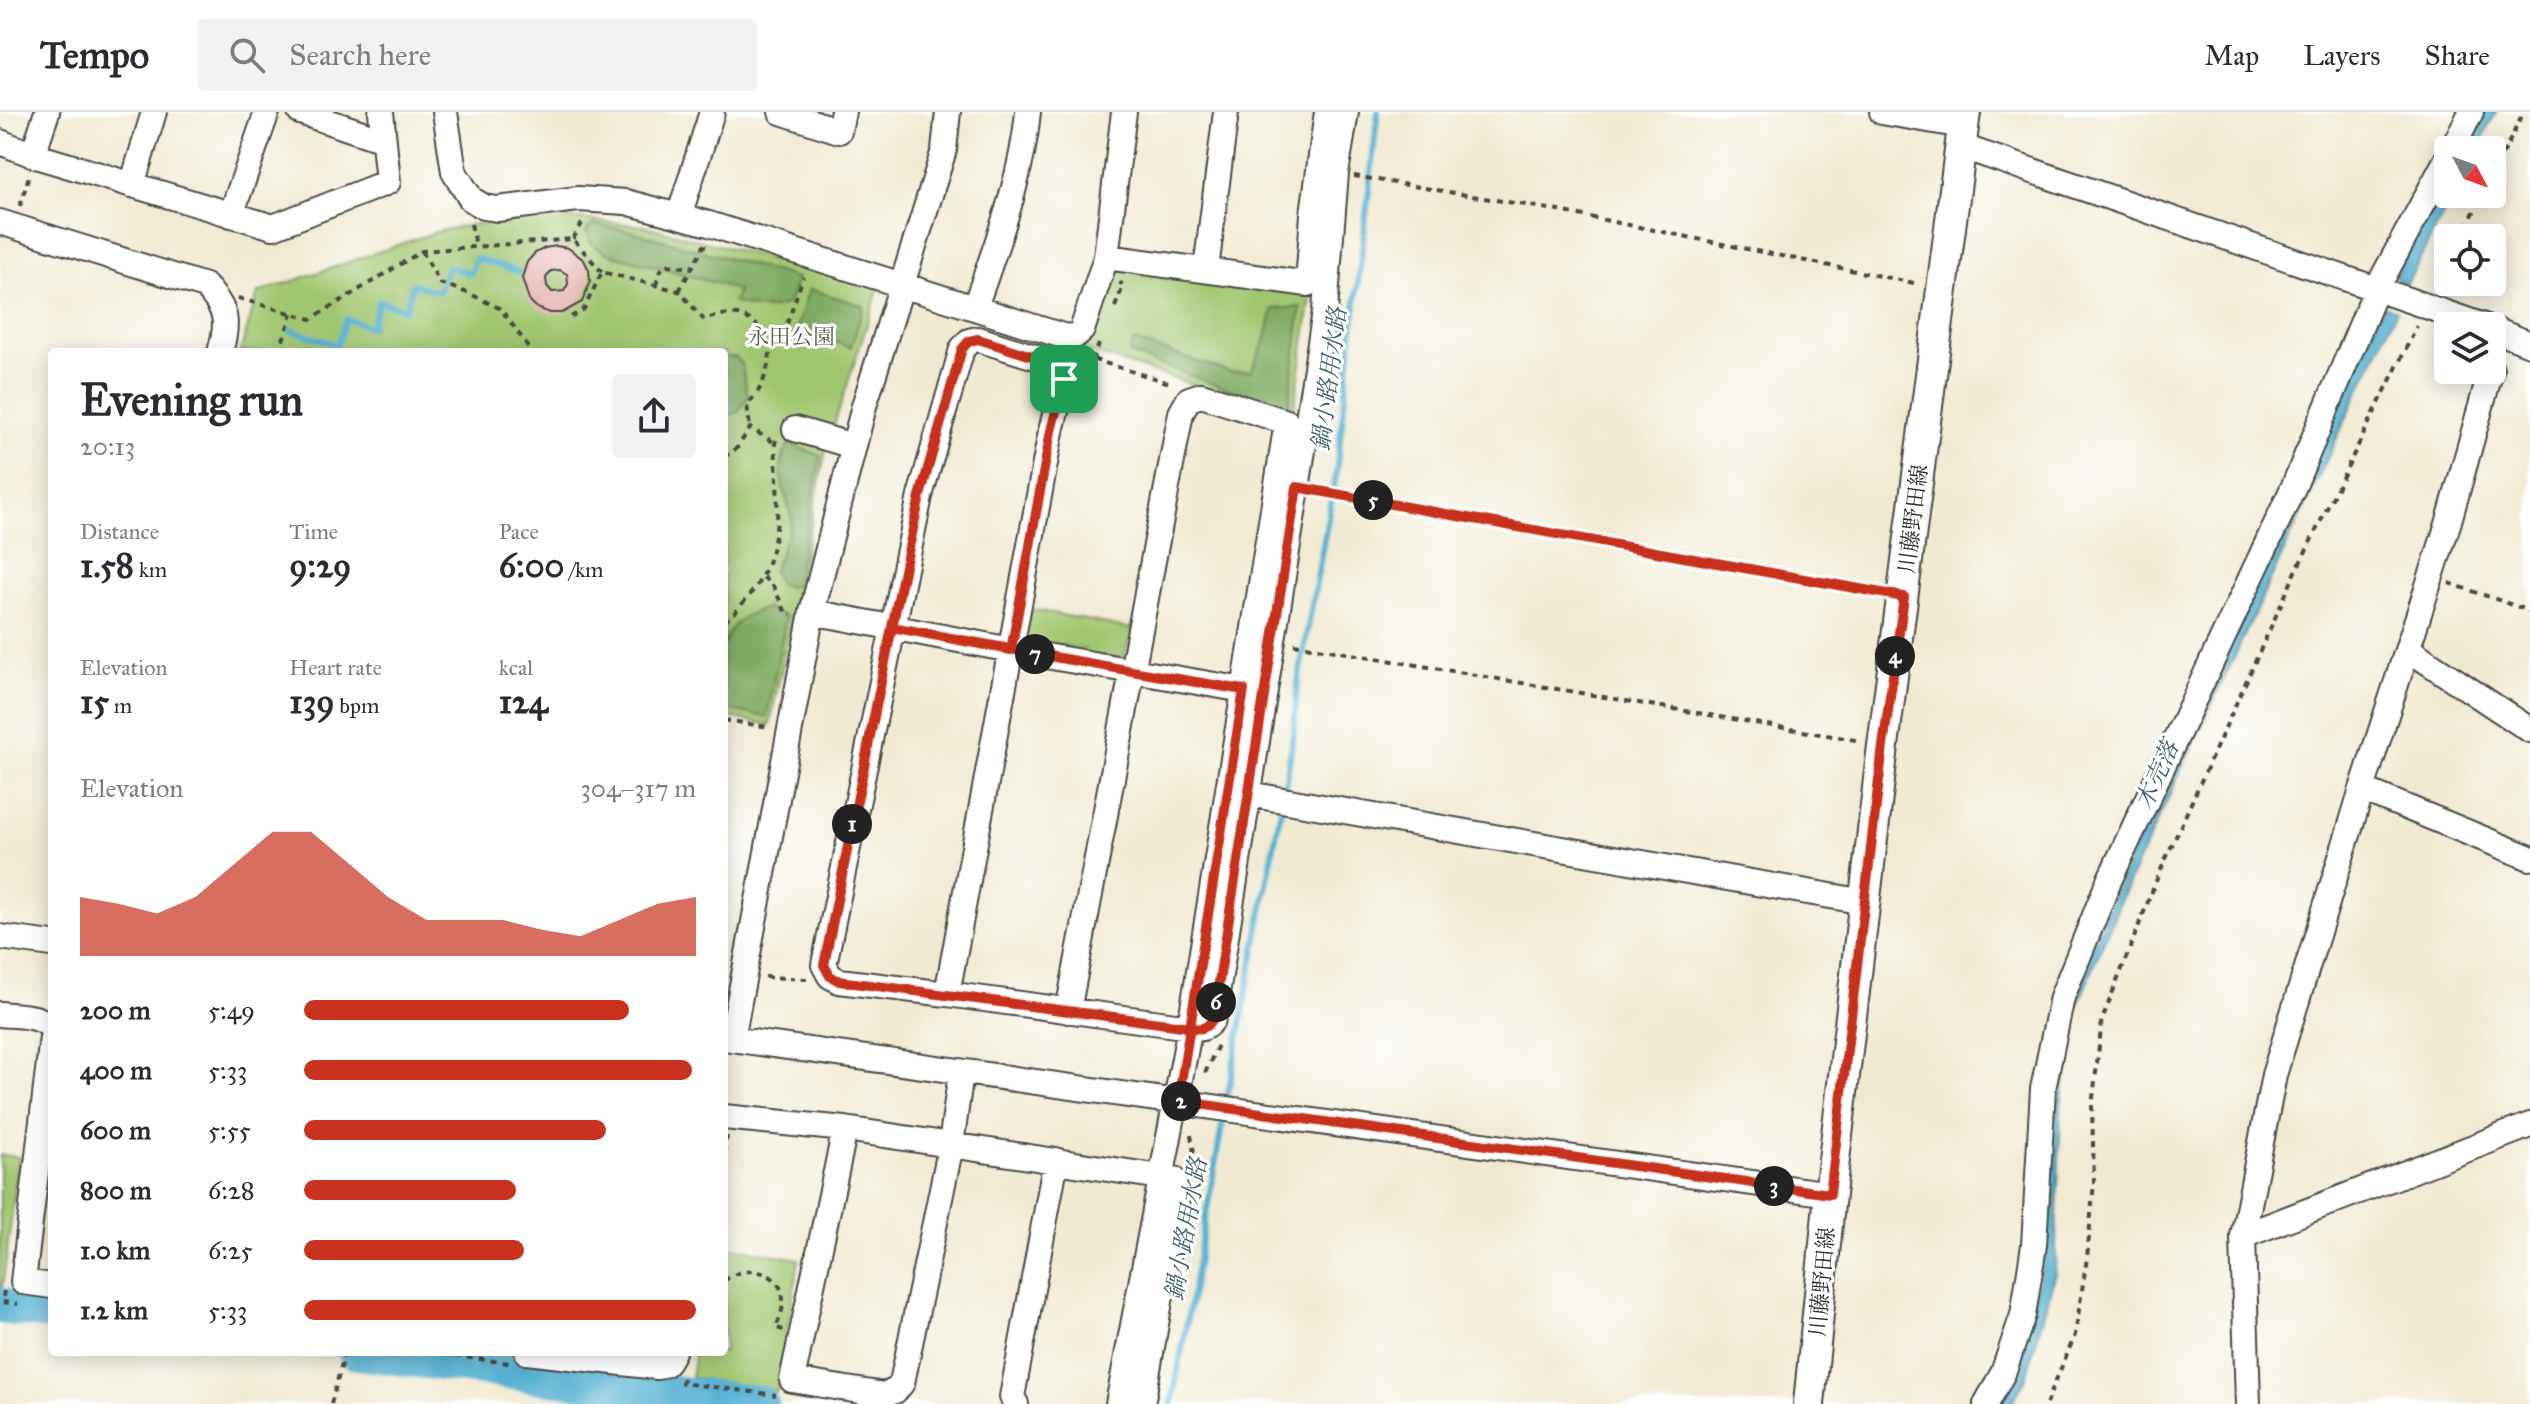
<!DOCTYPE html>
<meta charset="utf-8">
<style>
body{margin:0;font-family:"IM FELL Great Primer","Noto Serif JP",serif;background:#f2f2f3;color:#2b2b33;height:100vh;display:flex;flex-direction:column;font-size:30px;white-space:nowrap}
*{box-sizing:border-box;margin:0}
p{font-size:26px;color:#7c7c81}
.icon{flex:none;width:44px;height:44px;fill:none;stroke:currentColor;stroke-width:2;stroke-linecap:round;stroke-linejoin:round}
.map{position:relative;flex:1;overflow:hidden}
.side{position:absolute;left:48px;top:236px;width:680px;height:1008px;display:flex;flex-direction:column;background:#fff;border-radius:8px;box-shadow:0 4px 20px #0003}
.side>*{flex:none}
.needle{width:52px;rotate:131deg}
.controls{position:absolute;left:2434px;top:24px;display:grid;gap:16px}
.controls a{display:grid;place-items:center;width:72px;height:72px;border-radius:8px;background:#fff;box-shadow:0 4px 20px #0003;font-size:40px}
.pin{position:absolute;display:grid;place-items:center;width:68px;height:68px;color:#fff;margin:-34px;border-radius:16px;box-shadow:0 4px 12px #0006}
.km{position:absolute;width:40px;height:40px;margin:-20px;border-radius:50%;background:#222;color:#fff;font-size:22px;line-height:40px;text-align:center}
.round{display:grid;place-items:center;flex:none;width:84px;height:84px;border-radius:8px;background:#f2f2f3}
.overview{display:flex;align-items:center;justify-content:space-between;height:136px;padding:0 32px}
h1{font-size:44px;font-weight:700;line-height:60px}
.metrics{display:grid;grid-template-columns:repeat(3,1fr);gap:12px;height:136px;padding:8px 32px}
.metrics div{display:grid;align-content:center}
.metrics b{font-size:34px;font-weight:700}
.metrics small{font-size:22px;font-weight:400}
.metrics p{font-size:22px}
.chart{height:224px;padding:16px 32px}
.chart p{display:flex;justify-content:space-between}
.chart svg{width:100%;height:144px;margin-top:8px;fill:#c8321e;opacity:.7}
ul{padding:0 32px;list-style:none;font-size:26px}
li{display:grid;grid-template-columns:128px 96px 1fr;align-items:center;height:60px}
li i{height:20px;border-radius:10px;background:#c8321e}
header{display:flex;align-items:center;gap:48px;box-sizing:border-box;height:112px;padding:0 40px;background:#fff;border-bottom:2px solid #e1e1e2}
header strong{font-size:38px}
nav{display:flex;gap:44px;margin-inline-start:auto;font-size:28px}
.search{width:560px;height:72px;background:#f2f2f3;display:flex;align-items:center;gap:20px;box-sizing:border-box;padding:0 28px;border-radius:8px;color:#7c7c81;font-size:30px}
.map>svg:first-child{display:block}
</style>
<header>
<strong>Tempo</strong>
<div class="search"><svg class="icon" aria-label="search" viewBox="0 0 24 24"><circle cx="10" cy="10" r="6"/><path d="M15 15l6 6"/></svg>Search here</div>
<nav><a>Map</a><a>Layers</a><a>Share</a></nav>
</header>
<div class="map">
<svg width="2530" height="1292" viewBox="0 0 2530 1292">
<rect width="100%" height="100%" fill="#fff"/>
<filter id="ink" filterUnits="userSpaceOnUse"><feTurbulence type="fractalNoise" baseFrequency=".0125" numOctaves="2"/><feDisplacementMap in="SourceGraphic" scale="16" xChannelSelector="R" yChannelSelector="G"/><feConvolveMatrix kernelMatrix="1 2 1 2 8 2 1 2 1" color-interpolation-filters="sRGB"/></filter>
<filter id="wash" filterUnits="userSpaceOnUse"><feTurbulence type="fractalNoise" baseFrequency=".006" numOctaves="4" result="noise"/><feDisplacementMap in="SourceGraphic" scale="32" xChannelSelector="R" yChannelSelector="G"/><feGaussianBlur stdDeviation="1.8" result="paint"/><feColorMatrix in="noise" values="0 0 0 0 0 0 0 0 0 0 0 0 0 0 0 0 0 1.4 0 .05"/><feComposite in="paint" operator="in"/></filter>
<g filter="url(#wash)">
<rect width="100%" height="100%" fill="#f1ead3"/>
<path fill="#a1c670" stroke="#66784e" stroke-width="2" d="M530 102 645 114 879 175 826 338 770 613 724 604V240H240L258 181 439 119Z
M1118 157 1312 179 1293 304 1084 238 1113 163Z
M1030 497 1133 517 1123 547 1085 543V538L1064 534 1063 538C1026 532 1020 537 1030 497Z
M0 1043 19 1045 2 1179 0 1178Z
M724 1134 799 1147 777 1279 691 1265 695 1240H724Z"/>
<path fill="#80ab62" stroke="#566b46" stroke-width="2" d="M593 112 631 119 797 166 788 192C767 200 754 197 733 190L738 179 719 172 606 141 591 131 586 119Z
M809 177 864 194 851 235 796 218Z
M1301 195 1288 299 1130 242 1134 229 1230 260 1251 259 1265 229 1273 197Z
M724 245H736L742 254 748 285 738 300 724 306Z
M789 332 821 344 795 474 789 475 779 472 773 460 792 409C787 382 772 359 789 332Z
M767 496 786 505 767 605 724 597C724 550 710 510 767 496Z"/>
<path fill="#53b0d2" stroke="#3f6e7e" stroke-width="2" d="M2481 0H2496L2477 38H2461Z
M2448 63V82H2454L2407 172 2394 166Z
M2383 194 2397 198 2123 782 2077 895 2061 991 2055 1161 2025 1269 2011 1292H2000L2016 1262 2045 1141 2051 984 2069 890 2116 777Z"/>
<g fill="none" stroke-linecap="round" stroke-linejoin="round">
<path stroke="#53b0d2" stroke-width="6" d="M290 218 337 233 346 207 371 215 379 189 405 198 413 172 439 180 447 155 471 161 476 146 519 160
M1284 681 1294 618 1297 575 1336 362 1378 0
M1226 992 1282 692
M1172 1292 1224 1003"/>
<path stroke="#53b0d2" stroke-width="36" d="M0 1194 52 1200
M356 1240 761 1292"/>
</g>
<g id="blocks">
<path fill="#e5aeac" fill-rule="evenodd" d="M556 134 568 136 584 148 589 158 590 170 582 190 562 201H550L537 196 529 188 522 166 527 150 535 141 545 136ZM560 158 567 162 568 172 564 179 552 180 547 174 546 166 551 159Z"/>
</g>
</g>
<g filter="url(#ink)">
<use href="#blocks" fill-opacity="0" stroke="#494844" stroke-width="2"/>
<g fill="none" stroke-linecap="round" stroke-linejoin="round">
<defs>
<path id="minor" d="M300 0 383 28
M445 0 454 60 471 87 484 95 497 97 578 87 626 90 709 112 1066 225 1075 224 1082 218 1106 145
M781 0 839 19 843 0
M1124 0 1106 145 1308 172 1313 102 1327 0
M1882 0 1963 14
M0 30 36 44 273 115 388 70 381 0
M1960 34 2484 214
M2452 38 2471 0
M33 42 47 0
M132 73 154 0
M231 103 267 0
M679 104 712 0
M0 110 205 174C227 197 229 210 220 240
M1206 157 1226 0
M975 195C997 131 1022 67 1028 0
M2492 217 2530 232
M978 227 1054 251 1062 258 1064 267 1051 319 947 882 839 869 830 864 824 853 920 384 962 237 969 229Z
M795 317 853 334
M812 500 1011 538 1244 578
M2408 537 2530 618
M2362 677 2530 746
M1248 682 1865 790
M0 825 52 832
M947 882 1190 915 1287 310 1201 283 1189 287 1181 301 1068 899
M0 902C16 904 44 902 52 918
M52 925 23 1170 52 1174
M724 926 1830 1082
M732 927 812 500 864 294 944 38 948 0
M724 1005 845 1017 1174 1067 1177 1075 1176 1098 1142 1292
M845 1017 792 1268 884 1283 895 1279 902 1271 951 1033 961 960
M2243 1124 2530 1013
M527 1240 657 1255 666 1252 673 1240
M1016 1292 1012 1285 1056 1048
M1118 1292 1190 915C1201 918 1206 917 1213 907L1325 199 1336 61 1346 0
M1986 1292 2003 1261 2023 1203 2034 1133 2043 977 2062 885 2108 771 2293 376 2376 178 2448 45
M2248 1292 2243 1124 2274 963 2362 677 2449 409 2491 258"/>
<path id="major" d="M1809 1292 1830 1082 1883 634 1965 0"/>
</defs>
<use href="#minor" stroke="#494844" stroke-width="28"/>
<use href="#major" stroke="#494844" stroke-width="34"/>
<path stroke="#494844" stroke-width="4" stroke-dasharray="6 6" stroke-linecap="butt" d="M1354 64 1555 98 1919 172
M2492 64 2524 0
M20 94 29 64
M471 112 476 134
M2461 126 2483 82
M573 127 584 108
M422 139 440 171 468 181 501 197 532 240
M656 173 660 159 666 153 693 156
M2437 174 2448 151
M679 179 704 134 706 135
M238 186 311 207 422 139 573 127 602 160
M1115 195 1123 174 1120 170
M571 205 584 197 602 160 679 179 704 208C736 196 752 203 772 230 768 253 766 276 747 292L750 316
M772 230 787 212 803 165
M279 240 292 201
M1082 244 1173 272
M1092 248 1099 232
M724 345 737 336 750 316 775 331
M1316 378 1878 479
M763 465 773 474 786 501 791 502
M2449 471 2530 499
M724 509C731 505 737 499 742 492 786 445 778 390 775 331L777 326
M1294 532 1861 629
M724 608 769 615
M765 865 808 867
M1205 961 1218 933
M1191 1023 1198 1065
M724 1041 727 1024
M724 1169C745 1151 784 1158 783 1190 783 1199 779 1208 776 1216L784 1218
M4 1179 2 1190 18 1192
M444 1240 448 1243 509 1251
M683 1266 682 1271 776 1283
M331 1292 345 1240
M2046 1292 2075 1223 2087 1146 2094 1070 2092 995 2102 908 2158 764 2298 455 2417 214"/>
<use href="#minor" stroke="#fff" stroke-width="24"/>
<use href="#major" stroke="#fff" stroke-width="30"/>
</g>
</g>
<g fill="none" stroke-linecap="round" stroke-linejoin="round" filter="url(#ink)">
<defs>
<path id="route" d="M1064 267 1051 319 1011 538 892 515 824 853 830 864 839 869 1190 915 1178 989 1830 1082 1883 634 1904 485 1297 375 1213 907C1206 917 1201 918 1190 915L1244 578C1126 559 1009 537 892 515L920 384 962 237 969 229 978 227 1054 251 1062 258 1064 267"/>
</defs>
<use href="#route" stroke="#fff" stroke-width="16"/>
<use href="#route" stroke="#c8321e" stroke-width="10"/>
</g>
<g text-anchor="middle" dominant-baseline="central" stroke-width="6" stroke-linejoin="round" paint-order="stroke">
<g font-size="22" fill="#546143" stroke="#fff">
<text x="791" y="224">永田公園</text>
</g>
<g font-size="22" fill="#2b2b2b" stroke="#fff">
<text transform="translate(1913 407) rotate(-83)">川藤野田線</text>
<text transform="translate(1822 1170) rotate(-85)">川藤野田線</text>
</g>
<g font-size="24" font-style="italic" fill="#3b606e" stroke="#fff">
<text transform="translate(1329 267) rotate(-83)">鍋小路用水路</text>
<text transform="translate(2157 663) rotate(-66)">木売落</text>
<text transform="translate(1186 1117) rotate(-80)">鍋小路用水路</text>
</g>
</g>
</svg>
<div class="controls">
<a><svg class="needle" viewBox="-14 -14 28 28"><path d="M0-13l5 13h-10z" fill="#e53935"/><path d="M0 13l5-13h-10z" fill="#7c7c81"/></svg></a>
<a><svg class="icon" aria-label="locate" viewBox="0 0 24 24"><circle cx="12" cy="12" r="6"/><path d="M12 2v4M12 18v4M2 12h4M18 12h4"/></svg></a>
<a><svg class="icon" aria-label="layers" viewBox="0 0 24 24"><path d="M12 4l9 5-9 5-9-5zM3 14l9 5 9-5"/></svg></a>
</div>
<div class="pin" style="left:1064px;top:267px;background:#1e9e55"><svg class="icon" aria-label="arrive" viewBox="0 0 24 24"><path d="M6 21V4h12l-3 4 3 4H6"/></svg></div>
<b class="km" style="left:852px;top:712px">1</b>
<b class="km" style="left:1181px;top:989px">2</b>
<b class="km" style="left:1774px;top:1074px">3</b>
<b class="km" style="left:1895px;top:544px">4</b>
<b class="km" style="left:1373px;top:388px">5</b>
<b class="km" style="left:1216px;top:890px">6</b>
<b class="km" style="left:1035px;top:542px">7</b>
<section class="side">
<div class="overview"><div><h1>Evening run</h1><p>20:13</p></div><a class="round"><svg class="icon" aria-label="share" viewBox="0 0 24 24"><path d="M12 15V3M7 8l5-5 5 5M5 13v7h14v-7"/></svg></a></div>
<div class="metrics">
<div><p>Distance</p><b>1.58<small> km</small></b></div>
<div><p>Time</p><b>9:29</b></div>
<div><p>Pace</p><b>6:00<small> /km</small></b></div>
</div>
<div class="metrics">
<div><p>Elevation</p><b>15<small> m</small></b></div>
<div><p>Heart rate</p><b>139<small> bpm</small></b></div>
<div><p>kcal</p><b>124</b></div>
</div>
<div class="chart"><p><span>Elevation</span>304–317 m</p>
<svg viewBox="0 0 160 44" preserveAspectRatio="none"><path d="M0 44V26L10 28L20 31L30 26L40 16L50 6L60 6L70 16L80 26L90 33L100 33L110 33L120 36L130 38L140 33L150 28L160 26V44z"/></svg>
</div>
<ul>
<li><b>200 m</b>5:49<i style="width:83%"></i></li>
<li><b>400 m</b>5:33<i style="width:99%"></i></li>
<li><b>600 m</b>5:55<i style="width:77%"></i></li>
<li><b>800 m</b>6:28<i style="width:54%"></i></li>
<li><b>1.0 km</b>6:25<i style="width:56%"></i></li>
<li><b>1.2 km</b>5:33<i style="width:100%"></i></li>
</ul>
</section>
</div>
